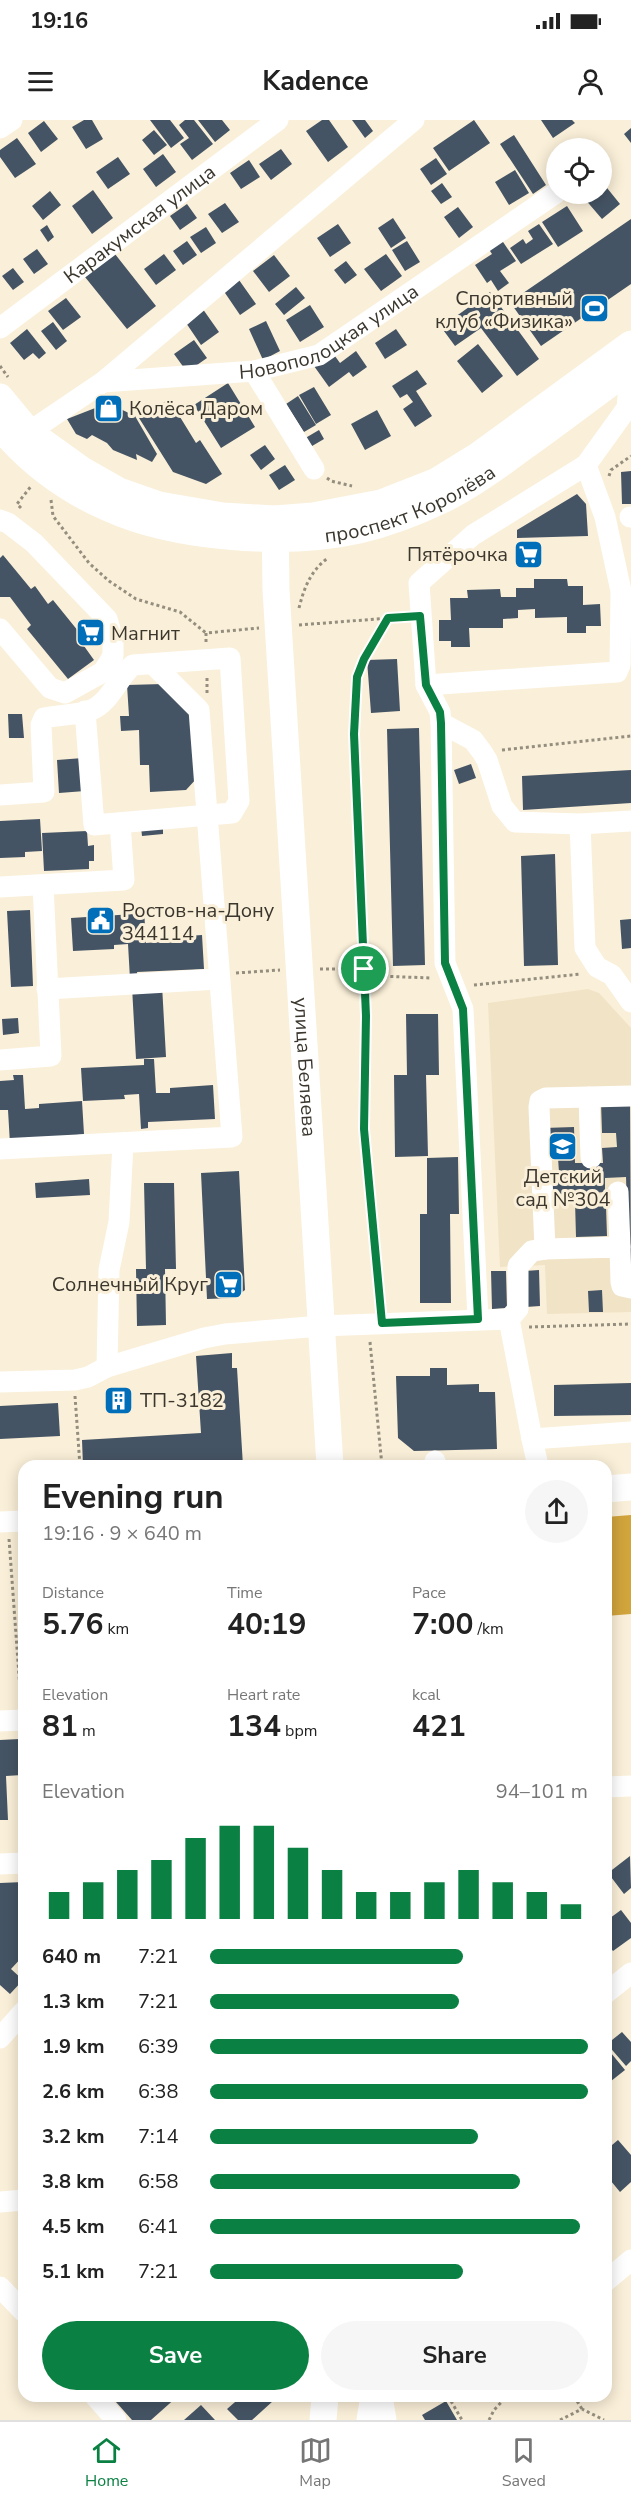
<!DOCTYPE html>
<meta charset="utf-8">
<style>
body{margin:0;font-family:"Nunito Sans",sans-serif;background:#f6f6f6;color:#222;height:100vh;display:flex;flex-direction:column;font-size:22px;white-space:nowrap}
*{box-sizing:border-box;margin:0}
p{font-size:20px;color:#767676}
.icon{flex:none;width:33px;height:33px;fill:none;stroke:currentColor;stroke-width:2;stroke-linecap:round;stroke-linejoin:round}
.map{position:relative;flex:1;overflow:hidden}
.side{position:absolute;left:18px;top:1340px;width:594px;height:942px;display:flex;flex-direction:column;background:#fff;border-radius:18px;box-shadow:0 3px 15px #0003}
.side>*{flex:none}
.buttons{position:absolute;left:546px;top:18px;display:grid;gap:12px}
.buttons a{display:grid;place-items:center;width:66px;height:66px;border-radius:50%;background:#fff;box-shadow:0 3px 15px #0003;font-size:30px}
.pin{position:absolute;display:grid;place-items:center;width:51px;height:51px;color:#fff;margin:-26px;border:3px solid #fff;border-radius:50%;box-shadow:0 2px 6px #0007}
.round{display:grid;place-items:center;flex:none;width:63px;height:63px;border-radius:32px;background:#f6f6f6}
.overview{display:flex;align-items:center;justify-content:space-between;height:102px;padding:0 24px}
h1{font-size:33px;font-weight:700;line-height:45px}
.stats{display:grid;grid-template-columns:repeat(3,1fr);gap:9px;height:102px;padding:6px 24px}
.stats div{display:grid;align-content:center}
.stats b{font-size:30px;font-weight:700}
.stats small{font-size:16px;font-weight:400}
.stats p{font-size:16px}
.chart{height:168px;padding:12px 24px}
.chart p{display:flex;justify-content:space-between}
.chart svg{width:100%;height:108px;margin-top:6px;stroke:#0b8043;stroke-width:6}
.cta{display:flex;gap:12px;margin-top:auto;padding:12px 24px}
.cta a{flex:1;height:69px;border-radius:36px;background:#0b8043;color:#fff;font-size:24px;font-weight:700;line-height:69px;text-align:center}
.cta a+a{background:#f6f6f6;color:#222}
ul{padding:0 24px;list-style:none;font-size:20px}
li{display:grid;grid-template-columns:96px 72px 1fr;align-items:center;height:45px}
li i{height:15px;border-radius:8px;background:#0b8043}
.status{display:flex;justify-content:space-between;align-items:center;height:42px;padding:0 30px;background:#fff;direction:ltr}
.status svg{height:16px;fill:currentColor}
header{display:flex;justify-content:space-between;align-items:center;height:78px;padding:0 24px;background:#fff;font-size:27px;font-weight:700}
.tab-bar{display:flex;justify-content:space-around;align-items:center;height:84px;border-top:2px solid #e0e0e0;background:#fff;font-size:16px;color:#767676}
.tab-bar a{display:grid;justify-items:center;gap:3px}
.tab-bar .active{color:#0b8043}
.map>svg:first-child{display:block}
</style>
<div class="status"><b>19:16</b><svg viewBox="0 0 49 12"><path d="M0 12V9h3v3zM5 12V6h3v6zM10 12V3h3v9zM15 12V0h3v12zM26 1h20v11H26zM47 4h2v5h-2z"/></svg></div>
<header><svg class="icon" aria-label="menu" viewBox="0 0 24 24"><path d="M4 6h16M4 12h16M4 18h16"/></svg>Kadence<svg class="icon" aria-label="person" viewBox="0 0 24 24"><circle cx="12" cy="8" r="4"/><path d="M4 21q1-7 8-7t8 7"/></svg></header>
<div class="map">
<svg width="631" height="2300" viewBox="0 0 631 2300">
<rect width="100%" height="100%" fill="#faefd8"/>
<path fill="#f1e3c6" d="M588 869 599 873 631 908V1192L547 1194 545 1145 500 1147 488 883Z"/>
<path fill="#d1a43c" d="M631 1395V1494L606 1496V1397Z"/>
<path fill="#455464" d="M84 0H92L103 19 86 29 72 7Z
M150 0H170L184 18 171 28Z
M185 0H194L213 24 192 40 180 24 189 18 179 5Z
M198 0H222L230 10 215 22Z
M322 0H329L348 27 328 42 306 11Z
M352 0H365L373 11 365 18Z
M474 0 490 23 449 51 433 28Z
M541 0H572L575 3 553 18Z
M44 1 58 19 41 32 28 13Z
M631 8V23L624 14Z
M154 10 167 25 154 35 142 20Z
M514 15 546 65 533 74 500 24Z
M17 18 36 44 15 58 0 37V30Z
M281 29 292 44 271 60 259 44Z
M163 34 176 52 156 67 143 49Z
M118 37 130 54 108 69 96 52Z
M436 38 447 54 431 65 420 49Z
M249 40 260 57 241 69 230 53Z
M515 50 529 73 509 85 495 62Z
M442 63 452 77 441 84 431 71Z
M603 63 620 84 602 99 584 78 590 74H602Z
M93 70 113 98 92 114 72 86Z
M50 71 61 85 43 100 32 86Z
M225 83 239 102 222 113 208 94Z
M187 84 197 98 180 110 170 96Z
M567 86 583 111 558 127 542 102Z
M458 87 473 107 459 118 444 97Z
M393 98 406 118 391 128 378 108Z
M631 99V164L541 226 510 182Z
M338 104 351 123 330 137 317 118Z
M539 104 553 124 521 144 510 128 523 119 526 124 533 119 528 111Z
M47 105 54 117 48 122 40 110Z
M206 107 216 123 201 133 190 117Z
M501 119 516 141 500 151 509 163 498 171 491 160 487 163 475 145 492 134 488 128Z
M187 121 197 135 183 145 173 131Z
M407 121 420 142 405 151 392 130Z
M37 129 48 144 34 154 23 139Z
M115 134 156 186 127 209 85 157Z
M164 134 176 150 156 165 144 149Z
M386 134 402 156 381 171 364 149Z
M274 135 290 156 269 172 253 151Z
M346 141 357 155 345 164 334 150Z
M13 148 24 162 13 170 2 156Z
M239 160 256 184 240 195 223 170Z
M296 167 305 178 284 195 275 184Z
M490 172 539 239 517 256 481 208 455 226 441 207Z
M66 178 81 197 63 210 48 191Z
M200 185 219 212 201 225 182 197Z
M310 185 324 207 300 222 286 200Z
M266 201 280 231 263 240 249 209Z
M53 202 67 221 56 230 41 211Z
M27 209 46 233 39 239 33 233 24 240 10 223Z
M396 209 407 225 385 239 375 223Z
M194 220 207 238 187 252 174 234Z
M478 224 503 256 482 273 457 241Z
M356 231 367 247 353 257 349 252 329 267 314 246 332 232 340 243Z
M417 250 427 264 416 271 432 296 415 307 403 289 413 282 407 274 400 278 392 266Z
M228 263 255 307 221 328 194 285Z
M314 267 331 295 316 304 299 275Z
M298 276 316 305 304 312 286 284Z
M169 279 196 323 200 320 222 354 206 364 173 352 139 298Z
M108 283 135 296 157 334 152 342 136 334 137 340 113 330 107 323 92 315 87 319 76 314 67 299Z
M377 290 391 316 365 330 351 304Z
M319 310 324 319 307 329 302 320Z
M265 325 275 339 261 350 250 335Z
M285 345 295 360 279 370 269 355Z
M631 351V384H622L621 352Z
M577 374 586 384 588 416 517 418V410Z
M3 435 31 469 35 466 48 484 53 480 87 522 84 526 94 540 68 559 27 509 31 505 10 477H0V438Z
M534 459H567L568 466H583V485L600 484 601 506H586V513H567V497L535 498V489L518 490V498L503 499V508H469L470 527H451V521H439V500H451L450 478H468L467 470 500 469 501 477H516V468H534Z
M397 539 400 591 371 593 367 540Z
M163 564 194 595 197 658 186 670 150 672 149 645H140L139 610 121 611 120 596H129L127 565Z
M8 594H22L24 618H9Z
M419 608 425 845 393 846 387 609Z
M83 638 85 671 59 673 57 640Z
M471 644 476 658 459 664 454 650Z
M631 650V683L523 690 522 656Z
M40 699 42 731 25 732V737L0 738V701Z
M163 705V714L142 716 141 707Z
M87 711 88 726 94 725V741H89V749L44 751 42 713Z
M555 734 558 845 524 846 521 736Z
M134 789H144L146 823 159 822V818L202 815 204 849 137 852 138 858 130 859 128 824 114 825V829L73 831 71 798 134 794Z
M30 790 33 866 11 867 7 791Z
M631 799V828L622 829 620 800Z
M162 865 166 937 136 939 132 867Z
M406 894H438L439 955H426L428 1036 395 1037 394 955H407Z
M18 898 19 913 3 915 2 899Z
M144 939H154L156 973H170V968L213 965 215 999 148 1002V1008L141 1009 139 974 124 975 125 979 83 981 81 948 144 945Z
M13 955H23L25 989 39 988V984L82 981 84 1014 10 1024 8 990H0V961L14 960Z
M630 981 631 1152H629L626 1057 605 1058V1072L590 1073 591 1087 606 1086 607 1116 576 1117 575 1081 546 1082 545 1052H559L558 1038 545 1039 544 1008 574 1007 575 1043H603L602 1028 617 1027 616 1013H602L601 982Z
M458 1037 459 1094H450L451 1183H420V1094H427V1038Z
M239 1051 245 1170 234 1178 207 1179 201 1053Z
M89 1059 90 1075 36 1078 35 1063Z
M144 1063H174L176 1149H165L166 1205 137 1206 136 1149H146Z
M539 1150 540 1186 526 1187 525 1151Z
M491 1151H506L507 1188 492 1189Z
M602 1170 603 1192H589L588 1171Z
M232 1233V1248H237L243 1346H220V1343L83 1346 82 1320 201 1313 196 1236Z
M430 1248H447V1265L479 1264V1272H495L497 1329 414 1331 398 1318 396 1256H430Z
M631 1263V1295L554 1296V1265Z
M131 1271 132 1286 107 1288 106 1273Z
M58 1283 60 1316 0 1319V1286Z
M20 1619 22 1655 6 1656 8 1700H0V1620Z
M630 1736 631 1768 624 1774 608 1753Z
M24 1762V1835L11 1849 23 1860 10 1874 0 1865V1763Z
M621 1790 631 1803V1818L613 1831 606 1823V1801Z
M622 1912 631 1922V1941L626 1946 607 1924Z
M606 1927 625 1950 606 1965Z
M618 2020 631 2035V2062L620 2072 606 2055V2030Z
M124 2276 126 2277 178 2276 151 2300H132L116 2282Z
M242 2276H268L273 2281 252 2300H238L227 2289Z
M446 2281 457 2300H425L422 2295Z
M201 2285 215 2300H184Z"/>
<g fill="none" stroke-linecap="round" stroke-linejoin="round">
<path stroke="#958e7e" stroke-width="3" stroke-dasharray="3 3" stroke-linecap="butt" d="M0 246 8 257
M609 356 611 350 631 336
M327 358 331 361 352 366
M51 380 53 396 89 443 109 461 136 479 180 492 206 513
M21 388 17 384 32 365
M299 488C304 468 311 450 328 438
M299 505 403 497
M206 522V513L259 508
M207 558V573
M502 630 631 616
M320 849H364L378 856 431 858
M236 853 280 850
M474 865 581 854
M381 1186 364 1009 366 896 353 614 357 557 364 539 388 498
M529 1207 631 1204
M370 1222 382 1346
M75 1276 80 1346
M9 1419 21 1583
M448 2276 462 2300
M574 2276 582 2289
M489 2300 494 2290 507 2276
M560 2300 582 2289 604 2300"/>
<g stroke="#fff" stroke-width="21">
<path d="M0 8 12 0"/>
<path id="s1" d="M0 208 278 0"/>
<path d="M254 251 314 349"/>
<path id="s2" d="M103 262 254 251 319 235 556 73"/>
<path d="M29 312 103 262 414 0"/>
<path d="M630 397H631"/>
<path d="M0 400 8 403 34 423 107 499 113 520V536L103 552 65 573 50 568 0 509"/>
<path d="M426 565 617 552 620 545 621 471 605 397 586 345 627 288 629 266 621 255"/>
<path d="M441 603 473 620 482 632 487 640 502 686 515 702 580 704 631 701"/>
<path d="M0 675 44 672 41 605 44 598C57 595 79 595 91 590 110 583 118 557 133 545L230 538 239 681 232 693 94 705 85 591"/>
<path d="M580 704 585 828 597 847 612 855 631 882"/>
<path d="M0 767 124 760 120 703"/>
<path d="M47 869 219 859"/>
<path d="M0 940 51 936 43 765"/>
<path d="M631 976 546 978 540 981 539 987 545 1129 620 1127 621 1162 622 1166 631 1168"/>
<path d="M589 977 591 1038"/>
<path d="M0 1029 232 1017 199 590 153 544"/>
<path d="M618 1072 620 1127"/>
<path d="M478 1199 463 889 445 843 441 603 440 592 426 565 419 463 473 415 586 345"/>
<path d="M509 1199 518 1189V1146L532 1131 545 1129"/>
<path d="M107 1247 109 1150 119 1102 123 1023"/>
<path d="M0 1262 75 1260 88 1257 107 1247 204 1218 225 1214 321 1206 509 1199 532 1319"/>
<path d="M435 1341 436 1346"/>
<path d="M538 1346 532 1319 631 1312"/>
<path d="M0 1402 24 1401"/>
<path d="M0 1601 24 1600"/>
<path d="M606 1667 631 1666"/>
<path d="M0 1744 24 1743"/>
<path d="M606 1873 631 1853"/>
<path d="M0 1918 24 1891"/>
<path d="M0 2082 24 2080"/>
<path d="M606 2161 631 2140"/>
<path d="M0 2167 24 2192"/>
<path d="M95 2276 116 2300"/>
<path d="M382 2276 386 2300"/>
</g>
<g stroke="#fff" stroke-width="27">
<path d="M0 277 29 312 82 350 119 371 159 385 223 396 275 399 313 396 381 383 437 361 479 335 631 224"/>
<path id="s3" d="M0 307C29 342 67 370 108 388 176 419 287 426 359 410 389 403 417 392 444 379 471 366 497 347 521 329 558 303 594 275 631 248"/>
<path id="s4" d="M275 399 276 470 330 1346"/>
<path d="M606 1369 631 1367"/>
<path d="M323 2300 325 2276"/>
<path d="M370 2300 374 2276"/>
</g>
</g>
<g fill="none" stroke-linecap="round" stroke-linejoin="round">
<defs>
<path id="route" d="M420 496 426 565 440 592 441 603 445 843 463 889 478 1199 382 1203 364 1009 366 896 354 614 357 557 364 539 388 498Z"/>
</defs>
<use href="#route" stroke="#fff" stroke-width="12"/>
<use href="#route" stroke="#0b8043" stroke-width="8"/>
</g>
<defs>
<symbol id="stadium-square" viewBox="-11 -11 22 22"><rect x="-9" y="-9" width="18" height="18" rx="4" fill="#006eb9" stroke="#faefd8"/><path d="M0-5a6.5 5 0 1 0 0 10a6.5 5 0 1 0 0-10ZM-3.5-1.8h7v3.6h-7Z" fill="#fff"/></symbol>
<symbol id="shop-square" viewBox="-11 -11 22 22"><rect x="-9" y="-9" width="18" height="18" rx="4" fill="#006eb9" stroke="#faefd8"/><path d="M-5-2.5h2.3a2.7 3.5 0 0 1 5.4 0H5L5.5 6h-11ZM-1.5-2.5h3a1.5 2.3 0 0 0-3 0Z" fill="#fff"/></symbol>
<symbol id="supermarket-square" viewBox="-11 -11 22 22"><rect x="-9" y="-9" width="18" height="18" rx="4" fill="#006eb9" stroke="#faefd8"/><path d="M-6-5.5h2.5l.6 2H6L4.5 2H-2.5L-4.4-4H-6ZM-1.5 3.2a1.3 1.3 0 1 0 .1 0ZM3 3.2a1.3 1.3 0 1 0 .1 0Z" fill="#fff"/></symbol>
<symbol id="civic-square" viewBox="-11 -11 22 22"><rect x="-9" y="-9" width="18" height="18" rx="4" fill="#006eb9" stroke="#faefd8"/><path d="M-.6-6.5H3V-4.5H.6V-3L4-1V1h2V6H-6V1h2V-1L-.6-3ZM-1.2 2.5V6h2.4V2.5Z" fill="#fff"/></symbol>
<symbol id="school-square" viewBox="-11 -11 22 22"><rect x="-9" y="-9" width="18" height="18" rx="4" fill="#006eb9" stroke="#faefd8"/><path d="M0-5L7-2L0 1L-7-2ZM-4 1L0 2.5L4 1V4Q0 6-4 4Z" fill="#fff"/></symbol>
<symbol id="building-square" viewBox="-11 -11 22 22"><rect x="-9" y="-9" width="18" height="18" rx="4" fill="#006eb9" stroke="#faefd8"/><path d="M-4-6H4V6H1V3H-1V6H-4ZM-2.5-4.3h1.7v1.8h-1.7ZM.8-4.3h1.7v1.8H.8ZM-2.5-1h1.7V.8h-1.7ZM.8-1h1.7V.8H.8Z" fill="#fff"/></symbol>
</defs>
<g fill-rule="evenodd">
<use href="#stadium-square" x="578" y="172" width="33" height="33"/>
<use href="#shop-square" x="92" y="272" width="33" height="33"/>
<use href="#supermarket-square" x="512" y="418" width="33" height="33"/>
<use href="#supermarket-square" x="74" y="496" width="33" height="33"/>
<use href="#civic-square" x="84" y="784" width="33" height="33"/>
<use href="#school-square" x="546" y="1010" width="33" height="33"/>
<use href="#supermarket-square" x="212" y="1148" width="33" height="33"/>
<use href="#building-square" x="102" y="1264" width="33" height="33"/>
</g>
<g text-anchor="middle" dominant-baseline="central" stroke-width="6" stroke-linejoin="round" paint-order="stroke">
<g font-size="20" fill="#3b372e" stroke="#faefd8">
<text stroke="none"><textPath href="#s1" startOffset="174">Каракумская улица</textPath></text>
<text stroke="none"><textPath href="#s2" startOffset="236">Новополоцкая улица</textPath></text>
<text stroke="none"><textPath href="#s3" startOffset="448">проспект Королёва</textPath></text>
<text stroke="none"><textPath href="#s4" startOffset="549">улица Беляева</textPath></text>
</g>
<g font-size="20" fill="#3b372e" stroke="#faefd8" text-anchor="start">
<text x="573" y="178" text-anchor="end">Спортивный<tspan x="573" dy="23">клуб «Физика»</tspan></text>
<text x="129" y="288">Колёса Даром</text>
<text x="508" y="434" text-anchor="end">Пятёрочка</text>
<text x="111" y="513">Магнит</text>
<text x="122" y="790">Ростов-на-Дону<tspan x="122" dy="23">344114</tspan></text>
<text x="563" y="1056" text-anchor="middle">Детский<tspan x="563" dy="23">сад №304</tspan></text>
<text x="208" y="1164" text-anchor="end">Солнечный Круг</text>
<text x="140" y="1280">ТП-3182</text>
</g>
</g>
</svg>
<div class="buttons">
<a><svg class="icon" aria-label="locate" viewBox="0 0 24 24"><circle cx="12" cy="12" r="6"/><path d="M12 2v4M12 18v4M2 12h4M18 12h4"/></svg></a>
</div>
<div class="pin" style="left:364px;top:849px;background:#1e9e55"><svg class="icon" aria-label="arrive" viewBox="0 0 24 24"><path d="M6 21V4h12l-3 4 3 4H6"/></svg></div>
<section class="side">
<div class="overview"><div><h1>Evening run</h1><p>19:16 · 9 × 640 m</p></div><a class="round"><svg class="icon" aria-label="share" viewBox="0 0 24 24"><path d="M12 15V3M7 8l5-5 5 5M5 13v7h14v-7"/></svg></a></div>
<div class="stats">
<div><p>Distance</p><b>5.76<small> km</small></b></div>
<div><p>Time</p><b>40:19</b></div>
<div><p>Pace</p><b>7:00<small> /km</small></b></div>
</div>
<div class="stats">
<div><p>Elevation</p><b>81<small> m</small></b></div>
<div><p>Heart rate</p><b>134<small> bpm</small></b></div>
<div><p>kcal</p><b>421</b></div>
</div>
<div class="chart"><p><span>Elevation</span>94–101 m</p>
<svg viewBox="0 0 160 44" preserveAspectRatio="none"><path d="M5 44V33M15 44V29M25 44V24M35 44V20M45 44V11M55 44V6M65 44V6M75 44V15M85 44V24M95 44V33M105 44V33M115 44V29M125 44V24M135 44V29M145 44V33M155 44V38"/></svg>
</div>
<ul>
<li><b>640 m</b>7:21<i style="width:67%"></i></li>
<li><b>1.3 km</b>7:21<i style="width:66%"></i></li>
<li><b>1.9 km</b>6:39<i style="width:100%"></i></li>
<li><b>2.6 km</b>6:38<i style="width:100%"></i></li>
<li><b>3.2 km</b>7:14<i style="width:71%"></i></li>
<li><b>3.8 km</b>6:58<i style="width:82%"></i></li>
<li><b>4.5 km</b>6:41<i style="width:98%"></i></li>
<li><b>5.1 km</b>7:21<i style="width:67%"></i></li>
</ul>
<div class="cta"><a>Save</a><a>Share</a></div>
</section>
</div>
<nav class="tab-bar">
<a class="active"><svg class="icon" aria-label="home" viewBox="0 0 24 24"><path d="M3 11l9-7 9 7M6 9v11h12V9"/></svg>Home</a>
<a><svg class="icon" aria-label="map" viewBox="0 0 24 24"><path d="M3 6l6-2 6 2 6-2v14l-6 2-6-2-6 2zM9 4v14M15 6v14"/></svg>Map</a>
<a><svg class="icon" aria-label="saved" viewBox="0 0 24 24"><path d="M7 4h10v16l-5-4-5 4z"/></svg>Saved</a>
</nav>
